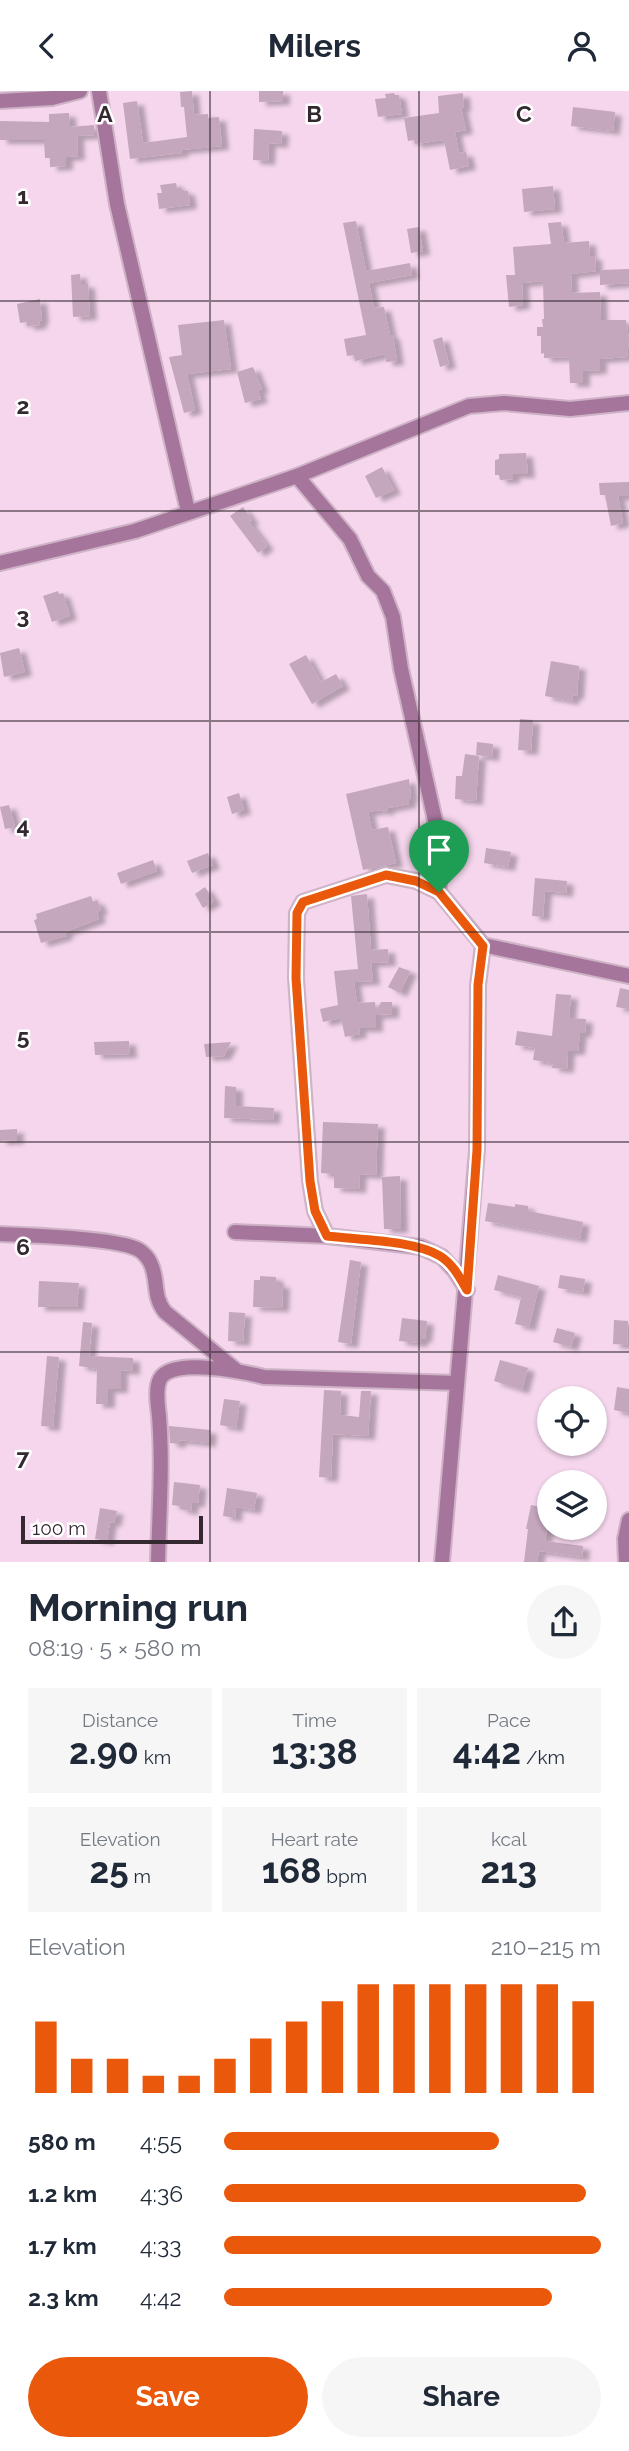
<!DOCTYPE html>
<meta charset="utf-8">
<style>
body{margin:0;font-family:Raleway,sans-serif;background:#f6f6f7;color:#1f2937;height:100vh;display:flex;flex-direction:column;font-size:26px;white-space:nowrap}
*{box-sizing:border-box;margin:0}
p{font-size:23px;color:#747a83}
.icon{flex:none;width:38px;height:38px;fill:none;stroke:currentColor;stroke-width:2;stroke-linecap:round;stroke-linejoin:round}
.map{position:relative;height:1471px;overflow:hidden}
.panel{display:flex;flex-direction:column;background:#fff;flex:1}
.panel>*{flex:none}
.controls{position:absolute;left:537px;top:1295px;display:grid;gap:14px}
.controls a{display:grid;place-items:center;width:70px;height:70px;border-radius:50%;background:#fff;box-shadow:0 2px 5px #0004;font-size:35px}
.scale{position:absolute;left:21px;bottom:18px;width:182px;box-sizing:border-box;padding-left:7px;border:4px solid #342931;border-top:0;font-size:19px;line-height:24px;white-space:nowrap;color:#342931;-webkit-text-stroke:5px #fff;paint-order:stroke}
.pin{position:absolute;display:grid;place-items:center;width:60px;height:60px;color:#fff;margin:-72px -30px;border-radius:50% 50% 50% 0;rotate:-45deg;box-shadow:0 0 7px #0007}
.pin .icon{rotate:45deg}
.round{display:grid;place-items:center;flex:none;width:74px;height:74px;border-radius:37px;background:#f6f6f7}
.head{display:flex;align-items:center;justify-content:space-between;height:119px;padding:0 28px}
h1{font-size:38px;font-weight:700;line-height:52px}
.figures{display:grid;grid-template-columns:repeat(3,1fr);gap:10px;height:119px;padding:7px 28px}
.figures div{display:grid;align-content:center;border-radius:0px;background:#f6f6f7;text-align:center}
.figures b{font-size:35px;font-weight:700}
.figures small{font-size:19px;font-weight:400}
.figures p{font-size:19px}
.chart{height:196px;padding:14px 28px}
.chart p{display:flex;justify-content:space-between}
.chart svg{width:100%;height:126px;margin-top:7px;stroke:#ea580c;stroke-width:6}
.primary-button{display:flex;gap:14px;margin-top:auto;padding:14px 28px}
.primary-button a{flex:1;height:80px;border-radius:42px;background:#ea580c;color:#fff;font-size:28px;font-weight:700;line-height:80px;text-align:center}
.primary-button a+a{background:#f6f6f7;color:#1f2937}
ul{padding:0 28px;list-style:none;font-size:23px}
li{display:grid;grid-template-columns:112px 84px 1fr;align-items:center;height:52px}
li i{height:18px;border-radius:9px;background:#ea580c}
header{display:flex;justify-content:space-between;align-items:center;height:91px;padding:0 28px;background:#fff;font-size:32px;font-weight:700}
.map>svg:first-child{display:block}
</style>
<header><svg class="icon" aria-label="back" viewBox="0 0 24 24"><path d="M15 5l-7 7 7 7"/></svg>Milers<svg class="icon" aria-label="person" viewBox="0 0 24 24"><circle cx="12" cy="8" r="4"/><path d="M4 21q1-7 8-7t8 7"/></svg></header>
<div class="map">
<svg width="629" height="1471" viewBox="0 0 629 1471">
<defs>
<filter id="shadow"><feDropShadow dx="7" dy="4" stdDeviation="2" flood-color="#0004"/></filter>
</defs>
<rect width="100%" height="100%" fill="#f5d6ed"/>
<path fill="#c4a6bd" filter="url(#shadow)" d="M192 0 194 24 208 23V27L219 26 222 55 181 59 182 62 130 68 123 12 137 10 143 52 187 46 184 16H181L180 1Z
M259 0H283V10L259 11Z
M394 2 395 4H399L402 23 378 26 375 8 386 7 385 3Z
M463 2 464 16 461 17 466 39 455 41 459 62 466 61 469 75 450 79 444 49 415 53 414 49 408 50 404 27 439 22 438 5Z
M573 16 615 21 613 40 571 35Z
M69 22 70 36 94 34 95 44 77 45 78 65 66 66V75L50 76V67H45L44 49H0V30L49 31V23Z
M254 38 282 40 281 53 269 52 268 70 253 69Z
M176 92 177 97 181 96 182 100H188L190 114 159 118 157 102H162L160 94Z
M553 95 555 118 524 121 522 98Z
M356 130 366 180 410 172 412 184 369 192 374 217 384 216 390 244H393L397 270 386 271 385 263 355 270 354 264 347 265 344 248 366 244 343 132Z
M561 131 564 152 589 150 590 165H595L596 180 571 183 572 202 600 201 601 229H626L629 248 627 266 600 268V279L583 280V292H570L569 266 544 267V262L541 263V245H537V236H543L542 228H544L543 190 522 192 523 214 509 216 506 184H515L513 156 551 153 548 132Z
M419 136 423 160 411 162 407 138Z
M629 178V192L600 194V179Z
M80 183 81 193H88L90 225 73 226 71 184Z
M40 208 42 229 39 230 40 234 27 235V231L20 232 17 213Z
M224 229 231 278 187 283 195 319 184 322 169 266 182 264 178 234Z
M442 246 449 273 440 276 433 249Z
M253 276 262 298 258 299 261 308 245 312 237 281Z
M526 362 528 383H513V388L500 389 499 384H495V369L499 368V363Z
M382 376 394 399 376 407 365 385Z
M629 391V405H618L623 432 611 435 605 404H600L599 392Z
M243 416 252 429 249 431 267 455 258 462 230 425Z
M58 500 59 503 63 502 70 525 52 531 43 505Z
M19 557 25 581 4 586 0 562Z
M306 564 321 591 336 583 343 595 312 613 289 573Z
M551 570 579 575 577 605 573 604 572 610 545 605Z
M520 628 533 629 531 660 518 659Z
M477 651 493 653 492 666 476 664Z
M465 663 479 665 476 710 455 708 456 685H462Z
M409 688 411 707 409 708V713L388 717 385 721 381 719 368 721 372 739 388 736 396 772 363 779 346 703Z
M239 702 244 719 232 723 227 706Z
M9 714 15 736 5 738 0 716Z
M486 757 511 761 508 776 484 772Z
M208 762 213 774 192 782 187 770Z
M153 769 157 780 121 793 117 782Z
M535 787 567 790 566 802 545 800 543 826 532 825Z
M205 796 214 810 203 817 195 803Z
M367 803 371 859 388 858 389 871 371 872 373 890 354 891 357 912 375 911 376 921 381 911H392V923L376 924V937H359L360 943 345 946 341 927 323 931 320 918 338 914 334 880 358 878 351 805Z
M91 805 93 811 97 809 101 819 97 821 99 828 65 841 66 845 41 852 34 829 37 828 36 823Z
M399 876 410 880 400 902 388 896Z
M620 897 629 899V918L616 916Z
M556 903 571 904 569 927 586 928 585 942H580L578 960H568L567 978 552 977 553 972 533 969 535 957 515 954 517 940 552 945Z
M129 950 130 963 95 964 94 951Z
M231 951 224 965 206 966 204 953Z
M225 995 236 996V1015L274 1017 273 1029 224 1027Z
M323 1031 378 1033 376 1084 360 1083 359 1098 334 1097V1083L321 1082Z
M17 1038V1049L0 1050V1039Z
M400 1085 401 1138H384L382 1086Z
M488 1112 515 1116V1113L528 1115V1120L583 1131 580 1148 485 1130Z
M350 1169 361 1171 351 1253 338 1251Z
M498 1184 539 1195 529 1236 515 1233 521 1206 494 1199Z
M560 1184 585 1188 583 1201 558 1197Z
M260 1185 276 1186 277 1193H283L282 1217 253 1216 254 1189H260Z
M39 1190 79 1192 77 1216H38Z
M229 1221 245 1222 243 1251 228 1250Z
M402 1227 427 1230 425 1248 421 1247V1252L399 1250Z
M614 1229 628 1230 627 1254 613 1253Z
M83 1231 92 1232 89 1265 133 1267V1280L121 1279V1298H108V1313H96L97 1278 79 1275Z
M557 1237 575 1242 571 1256 553 1251Z
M47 1265 59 1266 53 1336 41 1335Z
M500 1269 528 1277 522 1299 494 1290Z
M617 1296 629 1298V1322L614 1319Z
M324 1299 341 1300 340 1324 359 1326 361 1300H371L368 1345 333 1343 331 1387 319 1386Z
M224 1308 240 1310 236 1337 220 1334Z
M169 1335 210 1339 209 1352 179 1349V1353L170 1352Z
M174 1391 200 1394 198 1412H192L191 1420 180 1418V1415L172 1414Z
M227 1397 257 1402 254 1419 236 1416 235 1427 223 1425Z
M531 1414 550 1418 545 1450 583 1455 582 1466 539 1460 537 1471H524L528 1438H526Z
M100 1417 117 1420 114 1432 110 1431 107 1450 95 1448Z"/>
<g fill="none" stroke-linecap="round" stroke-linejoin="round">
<defs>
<path id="minor" d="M99 0 117 113 188 420
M0 10 52 7 80 0
M297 385 350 448 368 485 383 500 393 526 401 578 437 738 439 801 483 854 478 894 477 1059 442 1471
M0 472 135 440 297 385 469 315 504 312 570 318 629 312
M483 854 629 885
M235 1141 327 1145 421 1156 442 1166 455 1180 467 1199
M0 1143C26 1144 121 1147 139 1159 143 1161 148 1167 150 1171 159 1188 152 1205 165 1221L237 1280
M327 1145 315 1120 310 1090 296 887 297 822 303 811 386 784 416 790 439 801
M158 1471C159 1423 163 1374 159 1325 158 1315 155 1298 160 1288 172 1266 244 1281 264 1286L457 1292
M626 1471 625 1448 629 1429"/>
</defs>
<use href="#minor" stroke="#ceb3c7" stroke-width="18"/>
<use href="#minor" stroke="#a6759b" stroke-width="14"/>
</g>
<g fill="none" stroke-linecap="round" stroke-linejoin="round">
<defs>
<path id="route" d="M386 784 416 790 439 801 483 855 478 894 477 1059 467 1199C460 1187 453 1173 440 1165 414 1149 359 1149 327 1145L315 1120 310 1090 296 887 297 822 303 811Z"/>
</defs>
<use href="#route" stroke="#fff" stroke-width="14"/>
<use href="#route" stroke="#ea580c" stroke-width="9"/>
</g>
<path fill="none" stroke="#342931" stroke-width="2" stroke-opacity="0.55" d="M210 0V1471M419 0V1471M0 210H629M0 420H629M0 630H629M0 841H629M0 1051H629M0 1261H629"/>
<g font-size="23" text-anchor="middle" font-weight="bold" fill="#342931" stroke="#fff" stroke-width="5" stroke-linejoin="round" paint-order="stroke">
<text x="105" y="31">A</text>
<text x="314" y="31">B</text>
<text x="524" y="31">C</text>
<text x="23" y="113">1</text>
<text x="23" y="323">2</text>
<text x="23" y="533">3</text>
<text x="23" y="743">4</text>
<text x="23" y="954">5</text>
<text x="23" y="1164">6</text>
<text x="23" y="1374">7</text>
</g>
</svg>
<div class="controls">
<a><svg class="icon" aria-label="locate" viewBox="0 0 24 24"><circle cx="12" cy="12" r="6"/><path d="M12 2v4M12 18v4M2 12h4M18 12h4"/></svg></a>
<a><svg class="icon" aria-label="layers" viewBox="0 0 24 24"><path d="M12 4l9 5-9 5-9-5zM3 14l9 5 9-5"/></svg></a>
</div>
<div class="scale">100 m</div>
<div class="pin" style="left:439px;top:801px;background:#1e9e55"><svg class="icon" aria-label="arrive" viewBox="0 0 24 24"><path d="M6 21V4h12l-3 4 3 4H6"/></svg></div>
</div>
<section class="panel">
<div class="head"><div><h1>Morning run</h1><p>08:19 · 5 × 580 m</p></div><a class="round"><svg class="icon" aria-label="share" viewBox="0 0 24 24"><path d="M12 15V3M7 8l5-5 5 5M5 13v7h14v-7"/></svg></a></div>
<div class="figures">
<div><p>Distance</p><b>2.90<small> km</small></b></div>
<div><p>Time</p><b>13:38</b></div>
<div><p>Pace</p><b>4:42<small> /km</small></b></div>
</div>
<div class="figures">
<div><p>Elevation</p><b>25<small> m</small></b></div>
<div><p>Heart rate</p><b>168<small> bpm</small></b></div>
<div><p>kcal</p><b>213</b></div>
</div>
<div class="chart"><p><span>Elevation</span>210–215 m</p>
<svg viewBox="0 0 160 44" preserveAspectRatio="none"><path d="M5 44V19M15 44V32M25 44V32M35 44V38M45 44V38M55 44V32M65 44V25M75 44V19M85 44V12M95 44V6M105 44V6M115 44V6M125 44V6M135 44V6M145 44V6M155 44V12"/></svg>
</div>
<ul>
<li><b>580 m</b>4:55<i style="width:73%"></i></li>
<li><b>1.2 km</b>4:36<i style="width:96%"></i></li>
<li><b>1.7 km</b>4:33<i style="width:100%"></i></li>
<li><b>2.3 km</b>4:42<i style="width:87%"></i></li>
</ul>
<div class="primary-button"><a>Save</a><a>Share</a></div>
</section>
